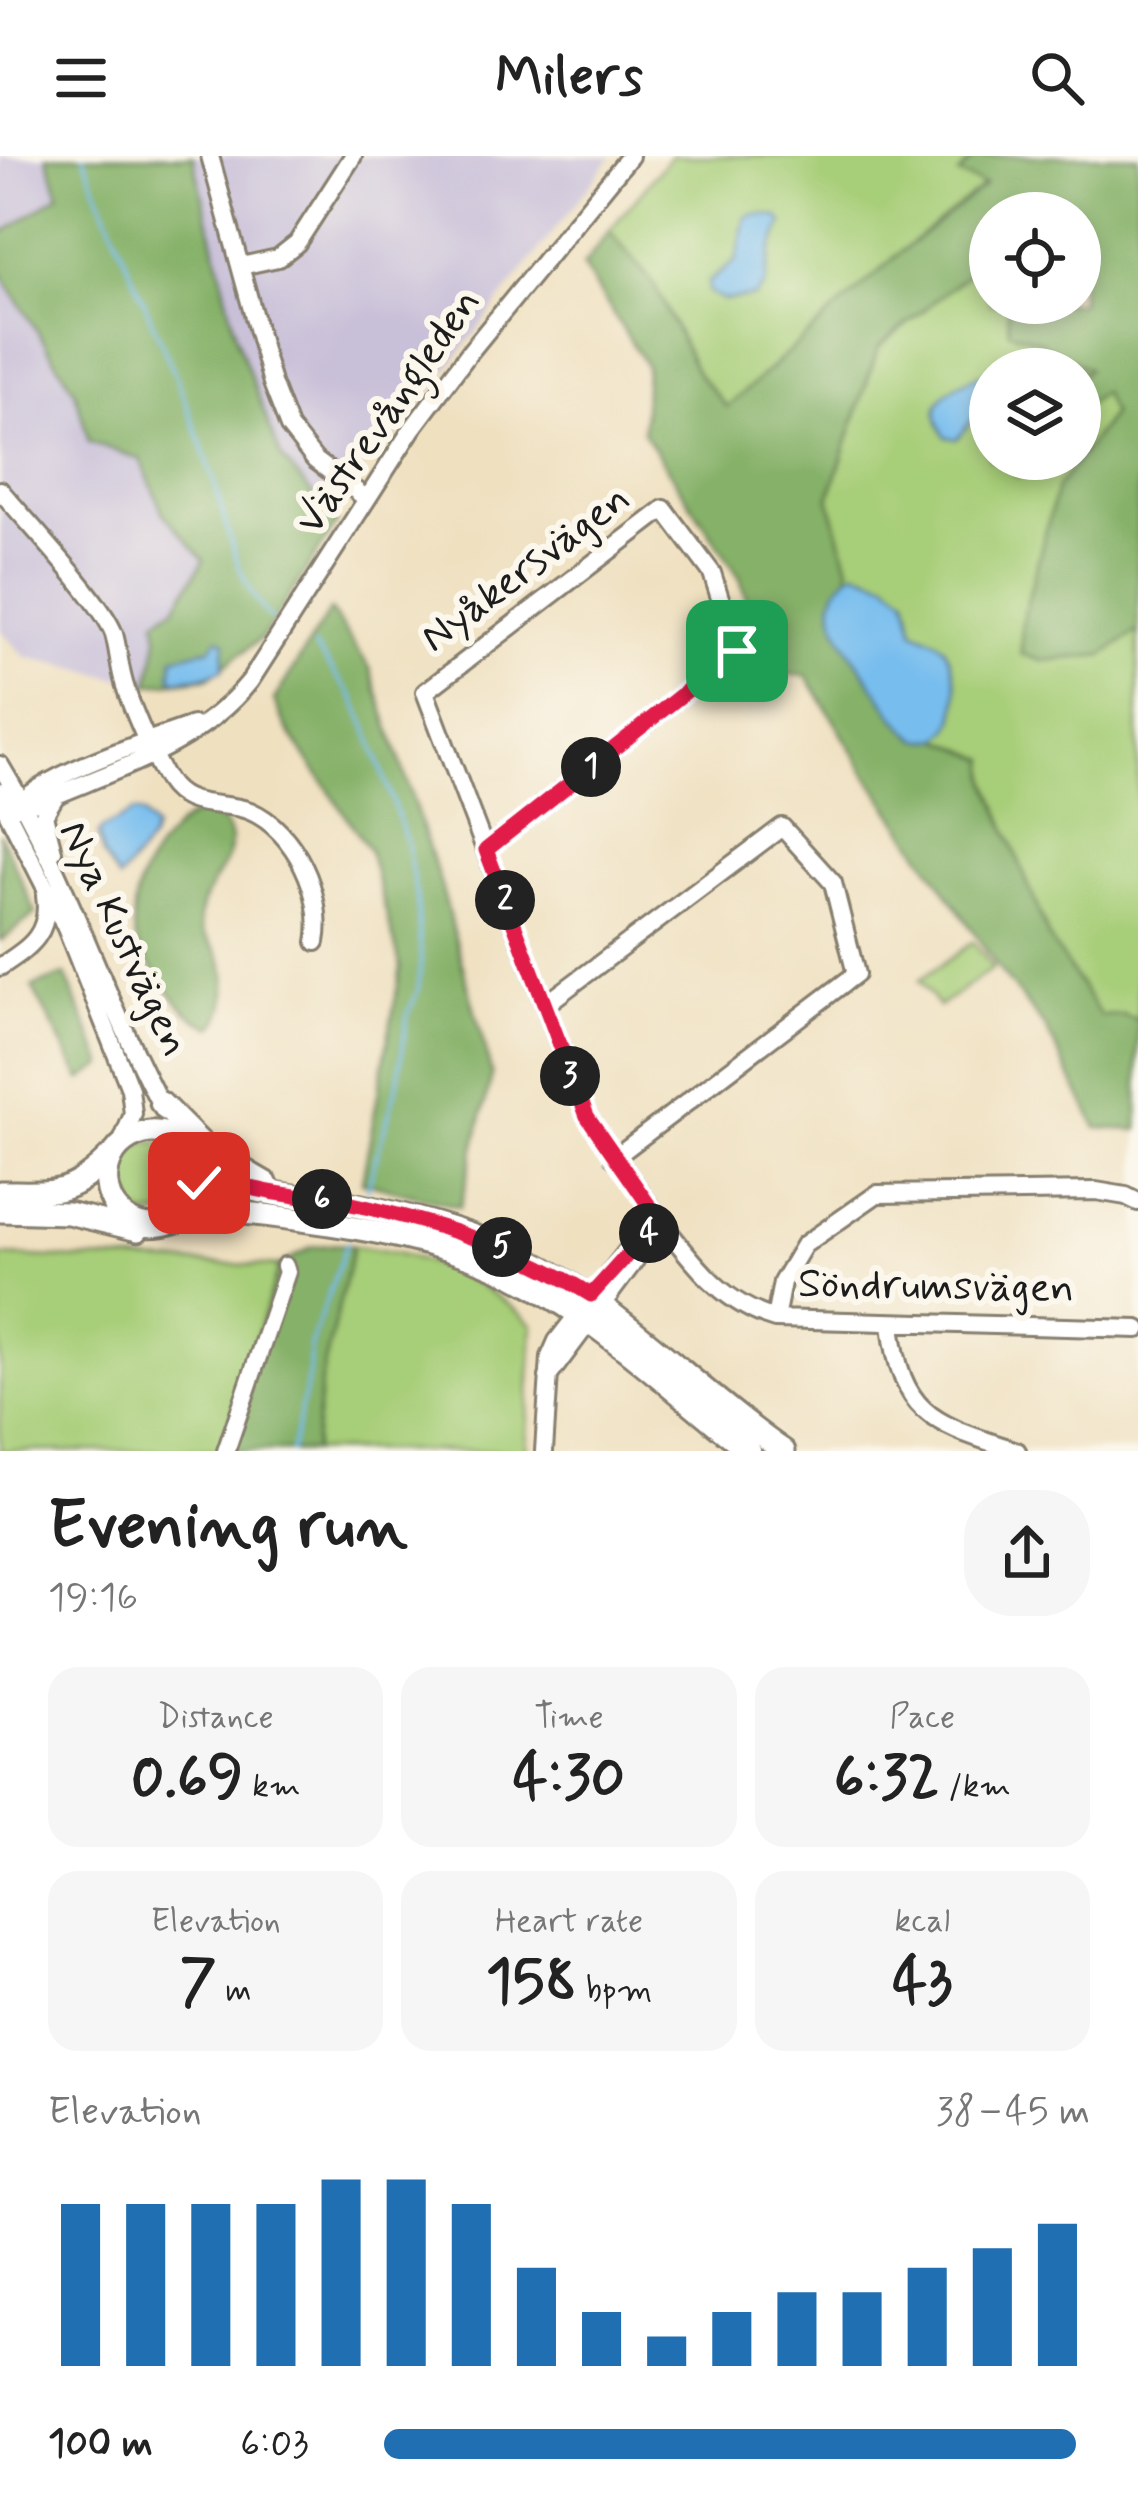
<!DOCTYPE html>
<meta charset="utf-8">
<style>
body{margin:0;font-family:Mynerve,sans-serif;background:#f6f6f6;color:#222;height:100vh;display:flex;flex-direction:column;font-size:45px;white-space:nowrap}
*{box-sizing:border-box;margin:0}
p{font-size:39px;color:#767676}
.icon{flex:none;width:66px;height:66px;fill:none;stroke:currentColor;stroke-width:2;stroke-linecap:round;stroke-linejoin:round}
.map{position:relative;height:1295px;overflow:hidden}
.details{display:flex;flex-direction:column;background:#fff;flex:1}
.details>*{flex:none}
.tools{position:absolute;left:969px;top:36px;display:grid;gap:24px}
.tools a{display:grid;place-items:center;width:132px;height:132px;border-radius:50%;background:#fff;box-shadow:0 6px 18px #0003;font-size:60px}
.pin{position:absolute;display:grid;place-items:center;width:102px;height:102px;color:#fff;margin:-51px;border-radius:24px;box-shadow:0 6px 18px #0006}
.km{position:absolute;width:60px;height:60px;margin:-30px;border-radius:50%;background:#222;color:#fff;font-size:33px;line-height:60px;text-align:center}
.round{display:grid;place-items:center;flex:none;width:126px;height:126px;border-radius:48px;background:#f6f6f6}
.overview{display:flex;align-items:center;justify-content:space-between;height:204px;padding:0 48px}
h1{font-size:66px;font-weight:700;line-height:90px}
.figures{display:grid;grid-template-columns:repeat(3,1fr);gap:18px;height:204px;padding:12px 48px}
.figures div{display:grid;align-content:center;border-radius:30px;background:#f6f6f6;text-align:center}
.figures b{font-size:60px;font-weight:700}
.figures small{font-size:33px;font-weight:400}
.figures p{font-size:33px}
.chart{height:336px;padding:24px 48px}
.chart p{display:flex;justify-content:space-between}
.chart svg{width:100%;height:216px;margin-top:12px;stroke:#1f6fb2;stroke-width:6}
ul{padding:0 48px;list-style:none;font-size:39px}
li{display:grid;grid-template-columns:192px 144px 1fr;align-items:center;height:90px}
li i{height:30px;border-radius:15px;background:#1f6fb2}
header{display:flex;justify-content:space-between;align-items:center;height:156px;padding:0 48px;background:#fff;font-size:54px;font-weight:700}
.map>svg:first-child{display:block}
</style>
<header><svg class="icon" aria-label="menu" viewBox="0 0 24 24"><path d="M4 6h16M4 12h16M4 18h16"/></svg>Milers<svg class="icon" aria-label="search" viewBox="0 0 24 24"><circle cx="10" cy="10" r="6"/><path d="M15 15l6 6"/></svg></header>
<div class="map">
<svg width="1138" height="1295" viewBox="0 0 1138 1295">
<rect width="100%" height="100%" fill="#fbf7ec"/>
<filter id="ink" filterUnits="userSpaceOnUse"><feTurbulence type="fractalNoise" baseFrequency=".00833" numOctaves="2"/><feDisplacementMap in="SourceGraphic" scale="24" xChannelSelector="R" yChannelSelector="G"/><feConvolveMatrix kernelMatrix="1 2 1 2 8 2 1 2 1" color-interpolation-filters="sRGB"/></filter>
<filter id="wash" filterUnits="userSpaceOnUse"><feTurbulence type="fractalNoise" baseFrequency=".004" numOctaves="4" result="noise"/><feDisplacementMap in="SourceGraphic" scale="48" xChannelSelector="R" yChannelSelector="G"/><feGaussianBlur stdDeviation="2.7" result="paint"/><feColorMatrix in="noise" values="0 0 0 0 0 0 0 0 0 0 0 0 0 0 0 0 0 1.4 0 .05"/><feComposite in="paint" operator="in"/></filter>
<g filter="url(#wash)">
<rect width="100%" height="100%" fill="#efe0c0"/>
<path fill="#c8bfd8" d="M0 0H47L59 39 0 78Z
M193 0H612L377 304 354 312 337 339V367L281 301 238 187Z
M0 116 76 235 89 285 140 303 163 357 204 404 176 451 156 464 158 481 149 529 26 501 0 474Z"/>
<path fill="#a7ce78" stroke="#62754a" stroke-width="3" d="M671 0H976L959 19 986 28 901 96 727 252 697 217 654 128 609 75Z
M990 99V147H1007L1009 175 1041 186 1089 214 1080 220V213H990V303H1004L1017 320 1033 303H1079L1057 332 1138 479V864L1124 859 1101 861 1049 782 988 626 986 603 923 576 849 471 829 342 878 192Z
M1102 235 1112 258 1080 301V255Z
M973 786 993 812 939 851 919 825Z
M115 1023a37 37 0 1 1 74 0a37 37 0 1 1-74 0Z
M353 1090C426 1098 480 1121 533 1169L526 1295H313L321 1224Z
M0 1100 279 1110 221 1295H0Z"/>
<path fill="#85b168" stroke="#506642" stroke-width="3" d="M47 0H193L238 187 281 301 337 367 263 481 208 522 149 529 158 482 156 464 176 450 204 404 163 357 140 303 89 286 75 235 0 116V79L59 39Z
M976 0H1138V479L1135 477 1103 499 1042 505 1021 498 1022 465 1057 332 1112 258 1102 236 1080 255V220L1088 213 1041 186 1009 175 1007 147H1080V57H990V99L878 192 829 342 849 411V472L923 576 987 603 988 626 1049 782 1101 860 1124 859 1138 864V974L1097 972 1045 871 1001 816 867 619 807 520 767 516 740 422 643 276 646 210 583 110 609 75 654 128 697 217 727 251 901 96 985 29 958 19Z
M330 454 370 512 442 733 492 919 460 1051 362 1026 401 811 369 694 286 571 274 544Z
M204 654C269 685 195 726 200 767 201 780 213 788 219 799 229 818 230 856 213 871 191 863 177 847 164 828 156 816 143 802 138 789 120 741 159 672 204 654Z
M0 677 36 757 1 785H0Z
M65 819 104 909 81 924 32 831Z
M338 1088 353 1090 321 1224 313 1295H221L279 1110 311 1091Z"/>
<path fill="#77bdee" stroke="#4a6c85" stroke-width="3" d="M756 58 778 61 783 67 771 94 765 129 754 141 723 144 709 136 708 126 736 105 746 61Z
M990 215C990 242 975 262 957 283L946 281C917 242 961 226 990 215Z
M855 415 887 426 907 441 914 474C921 478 933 482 940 487 959 504 967 571 938 583 932 585 926 584 919 584 897 568 887 549 872 527 851 494 805 448 855 415Z
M218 482 225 485 223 513 207 520 175 524 171 521 174 501 211 492Z
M134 656 143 658 154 673 151 684 119 724 103 699 98 679 102 673Z"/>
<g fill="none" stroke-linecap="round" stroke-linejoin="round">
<path stroke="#77bdee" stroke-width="3" d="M84 0C123 107 177 210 212 319 228 369 234 424 271 463
M314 490 354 543 367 572 406 684 417 743 421 802 418 834 407 861 398 926 367 1033
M291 1295 309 1218 310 1190 347 1086"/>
</g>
</g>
<g filter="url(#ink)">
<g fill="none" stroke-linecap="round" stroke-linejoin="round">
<defs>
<path id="minor" d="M210 0 272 227 289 271 315 304 367 343
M241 110 278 102 297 87 353 0
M0 334C26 365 102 445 114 478 118 492 119 508 123 523 128 544 158 615 172 631 192 654 225 645 250 655 295 674 325 740 316 786
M0 609C67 718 104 843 164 955
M0 636 21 648 40 646C115 613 196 592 250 525L412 273 469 197 630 0
M0 642 66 772 130 933 133 958 121 988
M18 651C36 620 156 582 193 569
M486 694 737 495 712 417 664 353 425 536 587 960 659 1063
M53 695 44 659 55 641
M0 811C28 792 51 779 45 740
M545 849 782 671 833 727 856 818 614 1002
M775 1163 782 1126 804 1089 877 1038 1096 1035 1126 1040 1138 1046
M891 1169C902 1263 937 1268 1017 1295
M548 1221 636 1103 641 1088 659 1063C693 1106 721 1147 775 1163L1138 1173
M226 1295 287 1116 285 1110
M544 1295 550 1201 557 1185 627 1095 640 1089"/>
<path id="major" d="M161 947 206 992 266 1027
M195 1004C237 1041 299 1038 352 1048 402 1058 455 1071 502 1091 614 1141 686 1227 784 1295
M0 1036C57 1036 69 1041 111 999
M0 1055 68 1057 138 1074
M174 1065C227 1030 184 954 131 982 95 1001 100 1056 139 1068 162 1075 187 1059 211 1057 241 1055 272 1060 302 1064 369 1073 435 1085 497 1112 593 1155 667 1231 749 1295"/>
</defs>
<use href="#minor" stroke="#867e6e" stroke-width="22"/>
<use href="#major" stroke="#867e6e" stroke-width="27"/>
<use href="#minor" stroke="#fff" stroke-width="16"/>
<use href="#major" stroke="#fff" stroke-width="21"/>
</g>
</g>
<g fill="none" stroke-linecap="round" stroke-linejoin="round" filter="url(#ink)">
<defs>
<path id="route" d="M199 1027 195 1004C240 1043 305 1037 361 1050 443 1069 519 1093 591 1139L659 1064 587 960 486 694 737 495"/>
</defs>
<use href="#route" stroke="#fff" stroke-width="24"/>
<use href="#route" stroke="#e11d48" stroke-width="15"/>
</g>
<g text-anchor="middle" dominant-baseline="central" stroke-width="12" stroke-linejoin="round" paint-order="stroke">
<g font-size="42" fill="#1c1c1c" stroke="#fbf7ec">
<text transform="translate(389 256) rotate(-55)">Västrevångleden</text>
<text transform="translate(526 413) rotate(-37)">Nyåkersvägen</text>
<text transform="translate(123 783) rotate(65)">Nya Kustvägen</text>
<text transform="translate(936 1131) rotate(1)">Söndrumsvägen</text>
</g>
</g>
</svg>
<div class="tools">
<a><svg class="icon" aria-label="locate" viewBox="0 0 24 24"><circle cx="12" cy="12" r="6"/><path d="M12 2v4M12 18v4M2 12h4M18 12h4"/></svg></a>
<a><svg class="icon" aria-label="layers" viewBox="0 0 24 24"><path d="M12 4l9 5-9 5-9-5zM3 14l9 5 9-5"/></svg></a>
</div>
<div class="pin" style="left:737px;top:495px;background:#1e9e55"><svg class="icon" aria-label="arrive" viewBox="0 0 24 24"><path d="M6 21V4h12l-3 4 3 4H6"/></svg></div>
<div class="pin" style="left:199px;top:1027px;background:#d93025"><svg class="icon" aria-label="check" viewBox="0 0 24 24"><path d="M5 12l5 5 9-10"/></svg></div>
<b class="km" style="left:591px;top:611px">1</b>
<b class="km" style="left:505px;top:744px">2</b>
<b class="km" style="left:570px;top:920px">3</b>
<b class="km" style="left:649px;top:1077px">4</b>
<b class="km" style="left:502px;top:1091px">5</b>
<b class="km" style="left:322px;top:1043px">6</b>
</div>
<section class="details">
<div class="overview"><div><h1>Evening run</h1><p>19:16</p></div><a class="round"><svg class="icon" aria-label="share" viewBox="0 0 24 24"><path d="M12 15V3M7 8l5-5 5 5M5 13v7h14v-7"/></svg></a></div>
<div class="figures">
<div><p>Distance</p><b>0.69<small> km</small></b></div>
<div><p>Time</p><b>4:30</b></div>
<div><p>Pace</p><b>6:32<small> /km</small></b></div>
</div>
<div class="figures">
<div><p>Elevation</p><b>7<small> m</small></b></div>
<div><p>Heart rate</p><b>158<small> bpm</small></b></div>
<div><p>kcal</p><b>43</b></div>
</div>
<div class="chart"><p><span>Elevation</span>38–45 m</p>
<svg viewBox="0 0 160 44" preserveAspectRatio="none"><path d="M5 44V11M15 44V11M25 44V11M35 44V11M45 44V6M55 44V6M65 44V11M75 44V24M85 44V33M95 44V38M105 44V33M115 44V29M125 44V29M135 44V24M145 44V20M155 44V15"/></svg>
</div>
<ul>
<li><b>100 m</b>6:03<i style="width:98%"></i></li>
</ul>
</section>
